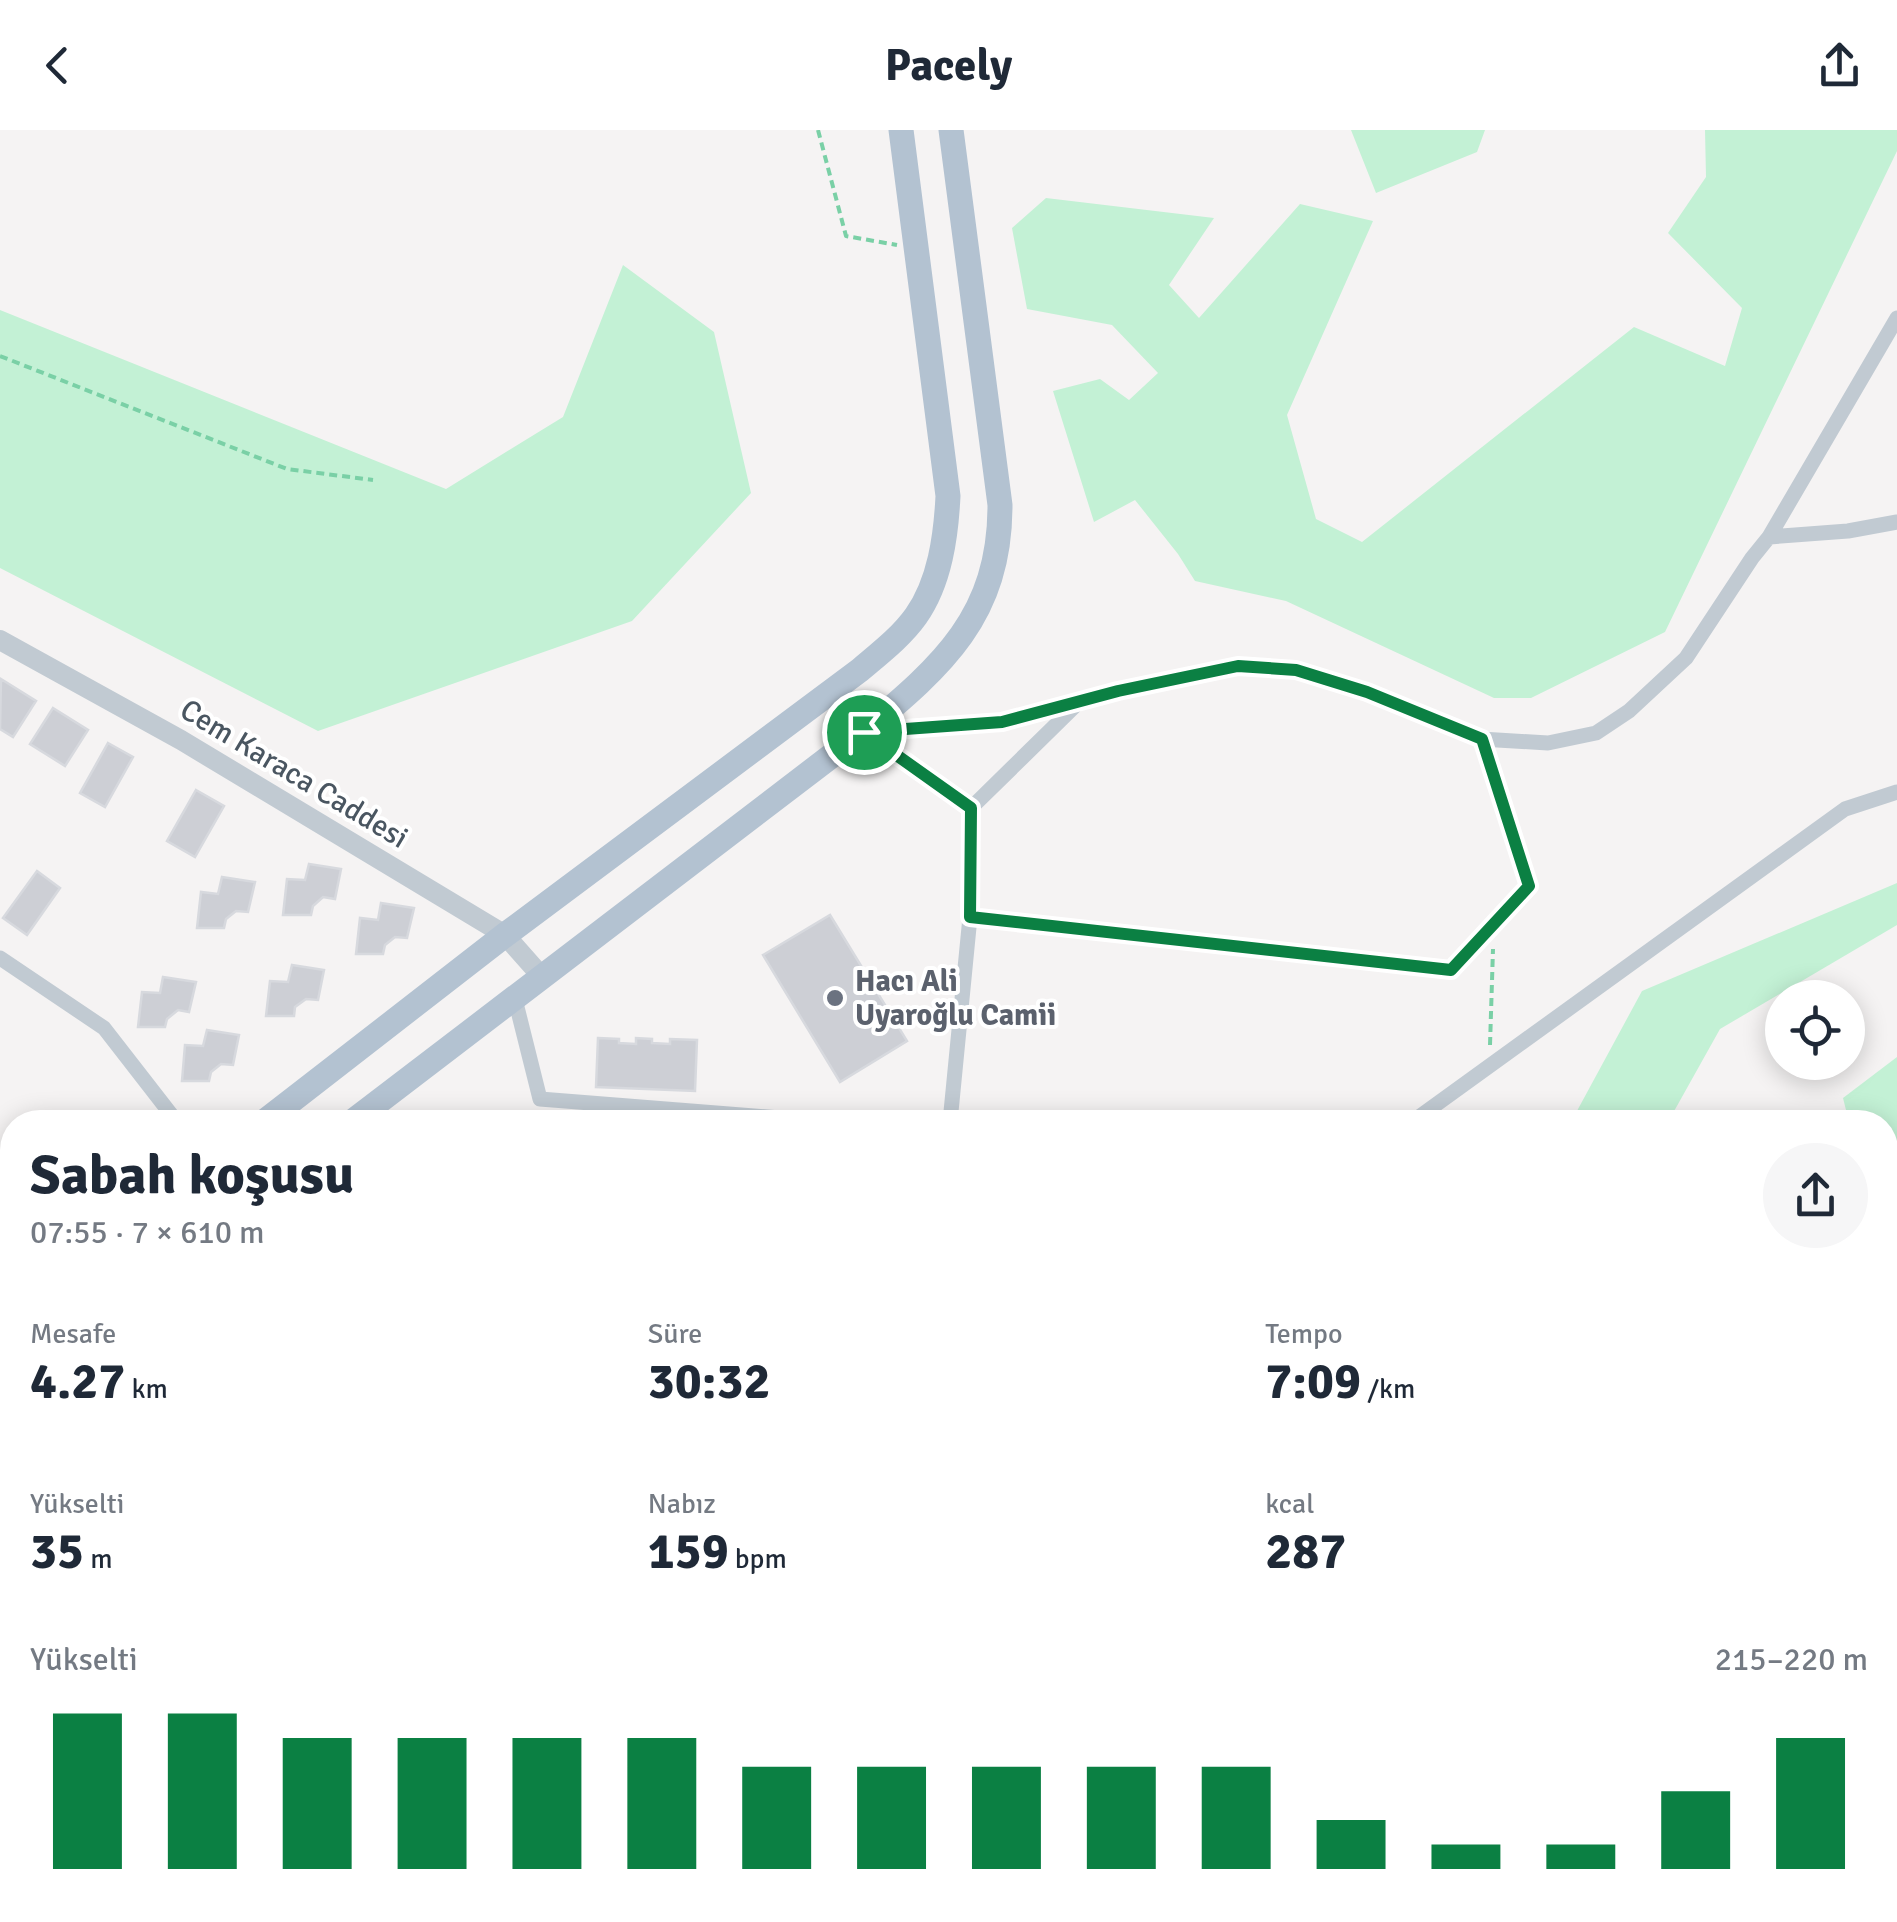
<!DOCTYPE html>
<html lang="tr">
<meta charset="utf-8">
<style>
body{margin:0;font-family:Signika,sans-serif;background:#f6f6f7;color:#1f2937;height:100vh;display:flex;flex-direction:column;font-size:38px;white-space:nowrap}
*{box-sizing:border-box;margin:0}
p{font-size:32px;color:#747a83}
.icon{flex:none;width:55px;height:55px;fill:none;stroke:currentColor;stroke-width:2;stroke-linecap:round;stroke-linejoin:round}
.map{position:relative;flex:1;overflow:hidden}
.details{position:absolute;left:0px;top:980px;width:1898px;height:812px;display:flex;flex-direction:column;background:#fff;border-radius:40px 40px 0 0;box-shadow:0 5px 25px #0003}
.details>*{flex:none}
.buttons{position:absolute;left:1765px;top:850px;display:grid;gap:20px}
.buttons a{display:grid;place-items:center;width:100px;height:100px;border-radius:50%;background:#fff;box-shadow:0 5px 25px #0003;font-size:50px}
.pin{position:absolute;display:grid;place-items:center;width:85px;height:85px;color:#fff;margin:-42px;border:5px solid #fff;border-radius:50%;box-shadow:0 2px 10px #0007}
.round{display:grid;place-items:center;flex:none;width:105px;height:105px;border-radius:52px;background:#f6f6f7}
.head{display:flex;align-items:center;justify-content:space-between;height:170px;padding:0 30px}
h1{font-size:55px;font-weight:800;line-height:75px}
.metrics{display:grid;grid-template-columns:repeat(3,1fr);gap:15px;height:170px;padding:10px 30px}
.metrics div{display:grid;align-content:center}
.metrics b{font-size:50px;font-weight:800}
.metrics small{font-size:28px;font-weight:400}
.metrics p{font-size:28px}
.chart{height:280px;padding:20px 30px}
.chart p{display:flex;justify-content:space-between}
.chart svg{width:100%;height:180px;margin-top:10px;stroke:#0b8043;stroke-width:6}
header{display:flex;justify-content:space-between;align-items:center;height:130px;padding:0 30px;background:#fff;font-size:45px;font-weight:800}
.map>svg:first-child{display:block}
</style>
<header><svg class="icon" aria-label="back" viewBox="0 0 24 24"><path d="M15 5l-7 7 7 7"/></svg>Pacely<svg class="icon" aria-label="share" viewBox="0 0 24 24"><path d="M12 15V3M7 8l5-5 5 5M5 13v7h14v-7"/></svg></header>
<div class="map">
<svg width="1897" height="1792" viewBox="0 0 1897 1792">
<rect width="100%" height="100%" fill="#f5f3f3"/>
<path fill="#e6e4e5" d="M12 1366V1612L0 1454 1 1421Z
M33 1780H240L244 1792H34Z"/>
<path fill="#c3f1d5" d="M1351 0H1485L1477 22 1376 63Z
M1705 0H1897V21L1665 502 1531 568H1494L1286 471 1195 451 1178 424 1135 370 1094 392 1053 261 1100 249 1129 270 1158 243 1112 195 1027 179 1012 98 1046 68 1214 88 1169 155 1199 188 1300 74 1373 91 1287 285 1316 389 1362 412 1634 197 1725 236 1742 178 1668 103 1706 47Z
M623 135 714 202 751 363 632 491 318 601 0 438V180L446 359 563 287Z
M1897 753V795L1720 899 1668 992H1571L1642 861Z
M1897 927V1068L1885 1059V992H1849L1843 968Z
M1897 1153V1378L1885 1391V1200L1890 1198 1887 1154Z
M1897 1464V1634L1885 1646V1495L1893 1466Z
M808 1780H972L975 1792H814Z
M1310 1780H1663L1646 1792H1322Z"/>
<path fill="#cdcfd5" stroke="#d7d9de" stroke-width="2.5" d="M1 549 36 571 13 607 0 599Z
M53 578 88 600 65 636 30 614Z
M108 613 133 627 105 677 80 663Z
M196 660 224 676 195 727 167 711Z
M309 734 341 739 335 769 323 767 313 776 311 785H283L287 749 305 750Z
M37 741 60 758 27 805 3 788Z
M222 747 255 752 248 782 236 781 226 789 224 798H197L201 762 218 764Z
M381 773 414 778 407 808 395 807 385 815 383 824H356L360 788 378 790Z
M830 785 907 911 840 952 763 825Z
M292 835 324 840 318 870 306 869 295 877 294 886H266L270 851 288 852Z
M163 847 196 852 189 882 178 880 167 889 165 897H138L142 862 160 863Z
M207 900 239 905 233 935 221 934 211 942 209 951H182L185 915 203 916Z
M598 908 619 909V913L636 914V908L652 909V913L670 914V909L697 910 695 961 596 957Z
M69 1780H122L132 1792H65V1785H69Z"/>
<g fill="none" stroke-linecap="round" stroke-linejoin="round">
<path stroke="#7ad0a6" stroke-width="4" stroke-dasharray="8 5" stroke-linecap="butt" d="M818 0 846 106 897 115
M0 226 287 339 373 350
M1490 915 1493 819"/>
<path stroke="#c1cad2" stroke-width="15" d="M1769 407 1897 188
M864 601 1002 592 1119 561 1238 536 1296 540 1367 562 1481 609 1548 613 1596 603 1629 581 1686 528 1752 428 1769 407 1848 401 1897 392
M864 601 971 678
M970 787 971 678 1076 575
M0 828 104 898 177 992
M515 869 540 969 831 992
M950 992 970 787 1451 840 1529 756 1481 609
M1412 992 1845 679 1897 662
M1885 1667 1897 1655
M648 1780 651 1792
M1873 1780 1885 1792
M453 1792 468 1780
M1765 1792 1776 1780"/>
<path stroke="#c1cad2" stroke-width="20" d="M0 510 181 610 505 805 543 848"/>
<path stroke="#b3c2d1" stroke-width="25" d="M264 992 505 805 860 540C880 523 901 507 916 486 940 452 946 406 948 366L901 0
M352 992 864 601C943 535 1000 486 1000 375L951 0
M0 1217 12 1200
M0 1326 12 1300
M0 1779 1 1792"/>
</g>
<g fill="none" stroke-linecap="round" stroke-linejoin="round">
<defs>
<path id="route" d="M1238 536 1296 540 1367 562 1482 609 1529 756 1451 840 970 787 971 678 864 602 1002 592 1118 561Z"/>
</defs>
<use href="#route" stroke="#fff" stroke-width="20"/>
<use href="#route" stroke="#0b8043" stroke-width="12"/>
</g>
<circle fill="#6b7280" stroke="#fff" stroke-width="4" cx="835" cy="868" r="10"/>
<g text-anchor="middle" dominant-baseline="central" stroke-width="8" stroke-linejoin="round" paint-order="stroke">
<g font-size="30" fill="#4a5661" stroke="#fff">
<text transform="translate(294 644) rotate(31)">Cem Karaca Caddesi</text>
</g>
<g font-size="30" font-weight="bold" fill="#5b616d" stroke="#fff" text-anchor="start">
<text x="855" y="851">Hacı Ali<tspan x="855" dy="34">Uyaroğlu Camii</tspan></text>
</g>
</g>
</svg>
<div class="buttons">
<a><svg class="icon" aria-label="locate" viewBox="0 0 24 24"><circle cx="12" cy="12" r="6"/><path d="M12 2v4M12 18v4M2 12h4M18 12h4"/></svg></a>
</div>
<div class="pin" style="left:864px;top:602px;background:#1e9e55"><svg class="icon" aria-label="arrive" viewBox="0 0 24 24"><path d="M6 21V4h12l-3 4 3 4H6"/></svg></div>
<section class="details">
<div class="head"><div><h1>Sabah koşusu</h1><p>07:55 · 7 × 610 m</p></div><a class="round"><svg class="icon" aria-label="share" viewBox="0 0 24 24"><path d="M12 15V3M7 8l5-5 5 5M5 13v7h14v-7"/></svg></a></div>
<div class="metrics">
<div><p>Mesafe</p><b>4.27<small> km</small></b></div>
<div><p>Süre</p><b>30:32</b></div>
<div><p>Tempo</p><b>7:09<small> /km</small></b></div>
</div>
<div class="metrics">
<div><p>Yükselti</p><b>35<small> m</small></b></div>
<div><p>Nabız</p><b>159<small> bpm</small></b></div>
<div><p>kcal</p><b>287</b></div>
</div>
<div class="chart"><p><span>Yükselti</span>215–220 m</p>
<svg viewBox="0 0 160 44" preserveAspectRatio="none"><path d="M5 44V6M15 44V6M25 44V12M35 44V12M45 44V12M55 44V12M65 44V19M75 44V19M85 44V19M95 44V19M105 44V19M115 44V32M125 44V38M135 44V38M145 44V25M155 44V12"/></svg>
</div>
</section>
</div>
